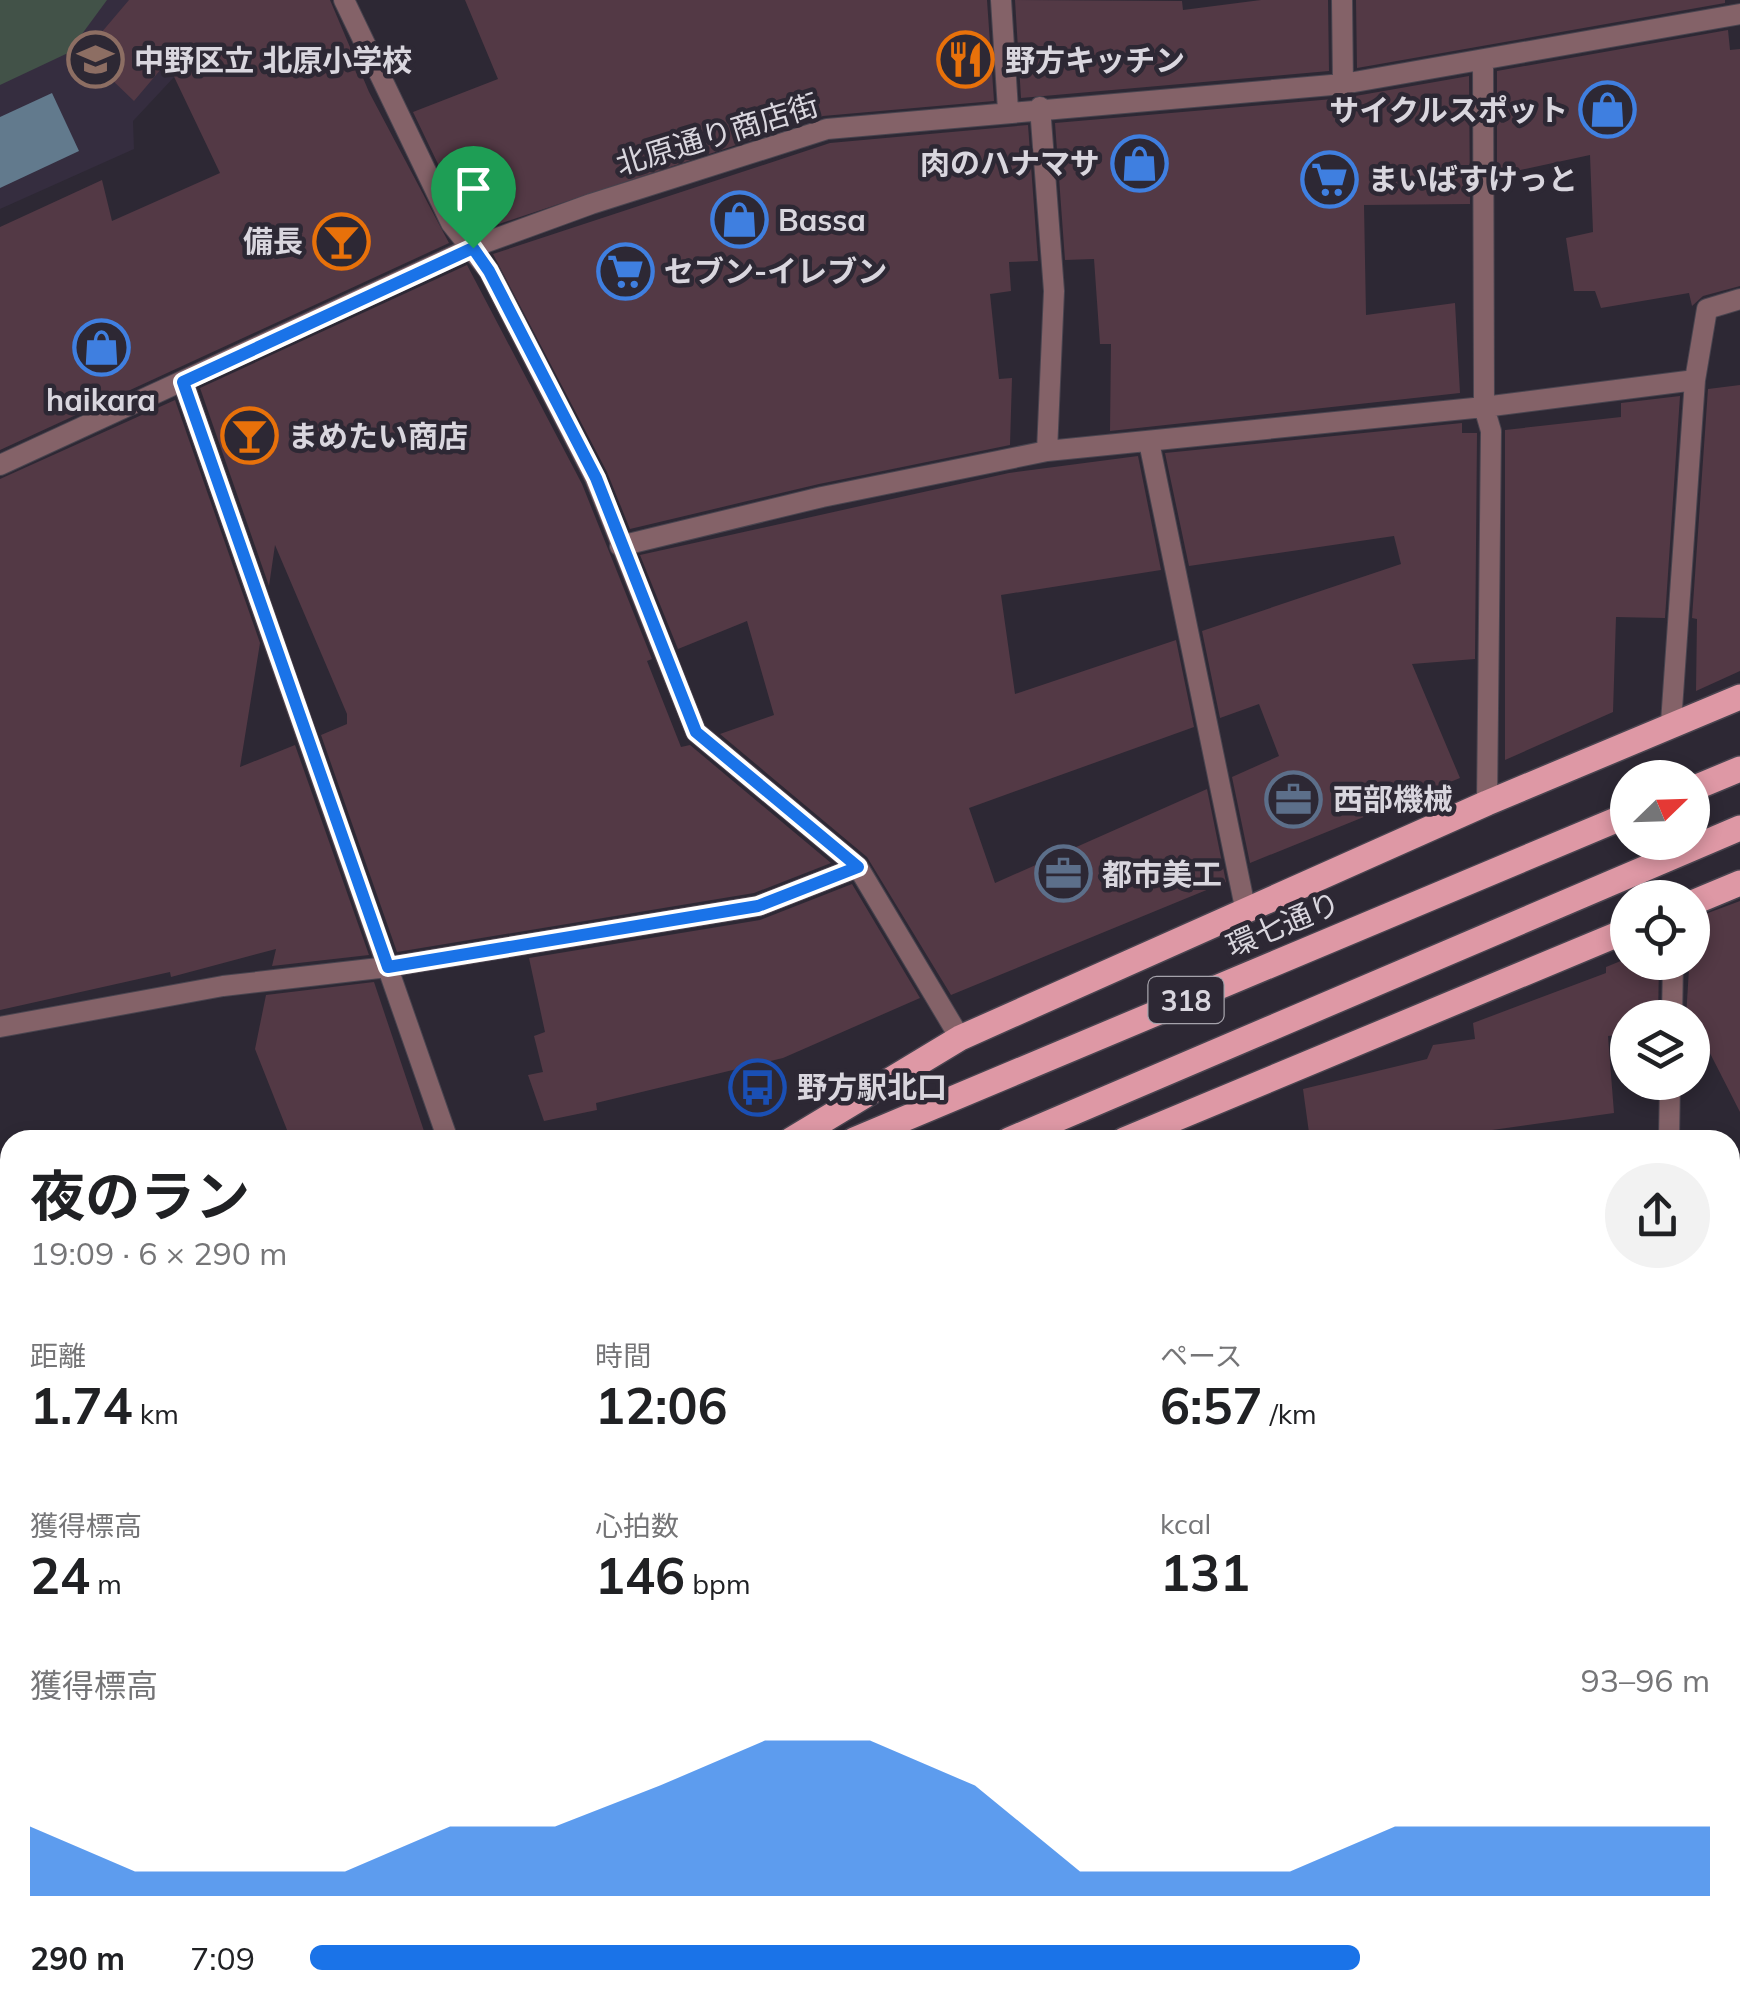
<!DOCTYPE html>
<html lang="ja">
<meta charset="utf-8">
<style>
body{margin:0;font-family:Mulish,"Noto Sans JP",sans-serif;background:#f2f2f2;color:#202124;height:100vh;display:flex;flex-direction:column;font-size:38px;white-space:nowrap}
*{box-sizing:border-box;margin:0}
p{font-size:32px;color:#757577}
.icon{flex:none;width:55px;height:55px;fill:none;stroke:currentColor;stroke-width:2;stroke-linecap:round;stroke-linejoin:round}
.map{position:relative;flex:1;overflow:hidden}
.side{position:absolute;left:0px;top:1130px;width:1740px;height:885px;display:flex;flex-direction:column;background:#fff;border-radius:30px 30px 0 0;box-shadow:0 5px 15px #0003}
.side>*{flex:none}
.needle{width:65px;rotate:67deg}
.tools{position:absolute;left:1610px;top:760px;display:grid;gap:20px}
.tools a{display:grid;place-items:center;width:100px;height:100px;border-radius:50%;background:#fff;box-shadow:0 5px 15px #0003;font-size:50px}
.pin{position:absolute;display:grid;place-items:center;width:85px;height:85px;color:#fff;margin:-102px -42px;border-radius:50% 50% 50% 0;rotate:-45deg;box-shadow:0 0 10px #0007}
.pin .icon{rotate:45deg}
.round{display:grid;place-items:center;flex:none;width:105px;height:105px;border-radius:52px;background:#f2f2f2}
.headline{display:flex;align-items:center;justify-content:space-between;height:170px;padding:0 30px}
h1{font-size:55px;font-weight:700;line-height:75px}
.metrics{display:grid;grid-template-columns:repeat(3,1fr);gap:15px;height:170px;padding:10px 30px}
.metrics div{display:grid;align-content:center}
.metrics b{font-size:50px;font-weight:700}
.metrics small{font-size:28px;font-weight:400}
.metrics p{font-size:28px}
.chart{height:280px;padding:20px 30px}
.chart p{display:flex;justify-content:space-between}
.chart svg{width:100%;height:180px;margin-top:10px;fill:#1a73e8;opacity:.7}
ul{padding:0 30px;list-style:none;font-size:32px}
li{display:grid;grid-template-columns:160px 120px 1fr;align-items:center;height:75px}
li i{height:25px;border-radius:12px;background:#1a73e8}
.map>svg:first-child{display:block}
</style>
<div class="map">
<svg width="1740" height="2015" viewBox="0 0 1740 2015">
<rect width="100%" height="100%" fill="#2d2834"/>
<path fill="#352d3f" d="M0 0H246L133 121 134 149 0 209Z"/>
<path fill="#425248" d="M0 0H107L68 53 0 85Z"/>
<path fill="#627a8d" d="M52 93 79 151 0 188V117Z"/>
<path fill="#533945" d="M129 0H330L369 92 449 243 0 450V227L102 180 112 221 220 173 167 62 134 101 84 53Z
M465 0H987L994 101 823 116 475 232 463 216 413 112 498 79Z
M1015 0 1182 1 1183 10 1261 0H1328L1329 71 1021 98Z
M1356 0H1725V3L1357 68Z
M1728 30 1730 50 1740 49V286L1703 296 1692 306 1689 293 1601 308 1595 291H1574L1566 238 1593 232 1590 155 1497 175V71Z
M1469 76 1470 204 1364 205 1366 315 1455 303 1460 393 1110 431 1111 344H1100L1094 259 1065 260 1055 123 1344 98Z
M1028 125 1038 261 1009 262 1011 291 990 294 999 379 1012 378 1010 445 819 484 630 529 607 472 493 254 830 143Z
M467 265 582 484 652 659 647 661 681 747 690 745 831 863 754 893 397 952 321 735 347 724V714L275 545 269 586 200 388Z
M1740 385V671L1696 691 1697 619 1692 618 1708 389Z
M1680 396 1665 618 1616 617 1613 712 1505 760V430L1621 417V403Z
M175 400 260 643 240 767 295 745 369 955 272 966 276 949 171 977 170 972 0 1010V479Z
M1462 423V433H1477L1475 659 1412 664 1460 778 1250 863 1232 777 1279 756 1259 704 1220 718 1202 631 1401 564 1394 536 1189 566 1165 453Z
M1138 456 1161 570 1001 595 1015 694 1176 640 1194 727 969 808 995 883 1207 789 1226 882 951 995 867 857 720 734 774 715 747 621 678 649 640 555 1009 473Z
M852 884 920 998 783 1058 596 1103 597 1110 544 1121 528 1075 543 1072 534 1036 545 1032 529 958 760 920Z
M1740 901V1112L1692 1018H1686L1692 919Z
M1628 958V962H1659L1658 1018H1628V1034L1608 1036 1614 1113 1478 1132 1480 1140H1310L1303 1089 1427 1059 1433 1045 1475 1039 1473 1023 1606 973V967Z
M374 982 427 1140H291L255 1049 266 995Z"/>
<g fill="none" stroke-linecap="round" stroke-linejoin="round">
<defs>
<path id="street" d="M344 0 451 223 489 271 595 478 696 732 858 867 960 1038
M1001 0 1008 110
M1342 0 1343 84
M1483 60 1484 407 1491 431 1487 803
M1040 107 1054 291 1047 451
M183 382 448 1140
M1149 442 1246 912
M0 465 473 247 591 204 827 129 1343 84 1740 14
M620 546 822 497 1047 451 1484 407 1695 380
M1671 723 1695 380 1707 309 1740 299
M1672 1018 1673 962
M0 1027 223 986 388 967 758 906 858 867
M1669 1140 1670 1082
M1730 1280 1740 1281
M0 1445 10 1442
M0 1612 10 1608
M618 2005 619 2015
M1165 2005 1166 2015
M400 2015 451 2005
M1647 2015V2005"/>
<path id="primary" d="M1692 789 1740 769
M1692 903 1740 883
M791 1140 960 1038 1487 803 1740 697
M854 1140 1628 815
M1009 1140 1740 828
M1124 1140 1628 930
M0 1507 10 1503
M0 1568 10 1564"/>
</defs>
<use href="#street" stroke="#49444f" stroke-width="22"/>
<use href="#primary" stroke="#49444f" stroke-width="28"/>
<use href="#street" stroke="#846268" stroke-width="20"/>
<use href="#primary" stroke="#de98a5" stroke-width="25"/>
</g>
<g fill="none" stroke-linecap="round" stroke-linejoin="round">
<defs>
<path id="route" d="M473 248 489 271 596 478 696 732 858 867 758 906 388 967 183 382Z"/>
</defs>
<use href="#route" stroke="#fff" stroke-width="20"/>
<use href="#route" stroke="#1a73e8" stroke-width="12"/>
</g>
<defs>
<symbol id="school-ring" viewBox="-11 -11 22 22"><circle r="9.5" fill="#2d2834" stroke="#8d6e63" stroke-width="1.5"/><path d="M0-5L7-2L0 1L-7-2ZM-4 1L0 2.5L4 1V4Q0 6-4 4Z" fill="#8d6e63"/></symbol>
<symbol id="restaurant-ring" viewBox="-11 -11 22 22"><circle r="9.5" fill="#2d2834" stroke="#e8710a" stroke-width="1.5"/><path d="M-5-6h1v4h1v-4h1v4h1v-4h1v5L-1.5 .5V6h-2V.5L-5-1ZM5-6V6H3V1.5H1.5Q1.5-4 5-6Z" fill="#e8710a"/></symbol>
<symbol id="shop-ring" viewBox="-11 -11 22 22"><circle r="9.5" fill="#2d2834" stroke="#3f7fe0" stroke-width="1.5"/><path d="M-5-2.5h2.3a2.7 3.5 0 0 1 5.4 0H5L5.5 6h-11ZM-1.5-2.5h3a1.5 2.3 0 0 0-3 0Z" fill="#3f7fe0"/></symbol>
<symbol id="supermarket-ring" viewBox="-11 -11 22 22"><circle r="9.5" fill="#2d2834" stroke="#3f7fe0" stroke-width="1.5"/><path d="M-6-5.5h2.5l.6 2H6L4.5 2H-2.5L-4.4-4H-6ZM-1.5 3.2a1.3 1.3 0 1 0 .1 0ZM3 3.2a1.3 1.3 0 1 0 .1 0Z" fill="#3f7fe0"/></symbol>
<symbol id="bar-ring" viewBox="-11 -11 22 22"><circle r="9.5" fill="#2d2834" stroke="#e8710a" stroke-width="1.5"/><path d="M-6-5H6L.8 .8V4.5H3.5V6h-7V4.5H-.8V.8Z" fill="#e8710a"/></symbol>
<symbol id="office-ring" viewBox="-11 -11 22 22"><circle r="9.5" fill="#2d2834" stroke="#5c6f8a" stroke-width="1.5"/><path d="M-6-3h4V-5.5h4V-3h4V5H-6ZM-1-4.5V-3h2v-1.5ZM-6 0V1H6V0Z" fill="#5c6f8a"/></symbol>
<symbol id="bus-ring" viewBox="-11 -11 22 22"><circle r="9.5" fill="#2d2834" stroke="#1a4fb4" stroke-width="1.5"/><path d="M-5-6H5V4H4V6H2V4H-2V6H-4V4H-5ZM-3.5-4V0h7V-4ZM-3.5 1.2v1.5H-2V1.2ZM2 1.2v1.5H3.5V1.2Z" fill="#1a4fb4"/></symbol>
</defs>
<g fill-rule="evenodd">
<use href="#school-ring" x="64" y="28" width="63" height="63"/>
<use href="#restaurant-ring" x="934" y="28" width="63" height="63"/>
<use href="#shop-ring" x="1576" y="78" width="63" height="63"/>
<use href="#shop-ring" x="1108" y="132" width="63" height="63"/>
<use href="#supermarket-ring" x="1298" y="148" width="63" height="63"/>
<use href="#shop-ring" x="708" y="188" width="63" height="63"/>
<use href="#bar-ring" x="310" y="210" width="63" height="63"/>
<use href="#supermarket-ring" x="594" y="240" width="63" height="63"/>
<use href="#shop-ring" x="70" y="316" width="63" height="63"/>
<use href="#bar-ring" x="218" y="404" width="63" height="63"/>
<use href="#office-ring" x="1262" y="768" width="63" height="63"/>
<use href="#office-ring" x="1032" y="842" width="63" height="63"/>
<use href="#bus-ring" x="726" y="1056" width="63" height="63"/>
</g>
<g text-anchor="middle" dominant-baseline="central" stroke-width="9" stroke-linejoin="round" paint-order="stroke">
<rect fill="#2d2834" stroke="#a5a2ab" stroke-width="2.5" x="1148.5" y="977" width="75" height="46" rx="8"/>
<g font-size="28" font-weight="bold" fill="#d9d6de">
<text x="1186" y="1000">318</text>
</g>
<g font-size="30" font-weight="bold" fill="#d9d6de" stroke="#2d2834" text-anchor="start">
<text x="134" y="60">中野区立 北原小学校</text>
<text x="1005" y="60">野方キッチン</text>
<text x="1568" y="110" text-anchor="end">サイクルスポット</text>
<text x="1100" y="163" text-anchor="end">肉のハナマサ</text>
<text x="1368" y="179">まいばすけっと</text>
<text x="778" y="220">Bassa</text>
<text x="303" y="241" text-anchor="end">備長</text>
<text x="664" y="271">セブン-イレブン</text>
<text x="101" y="400" text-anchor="middle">haikara</text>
<text x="288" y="436">まめたい商店</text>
<text x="1333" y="799">西部機械</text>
<text x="1102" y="874">都市美工</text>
<text x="797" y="1087">野方駅北口</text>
</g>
<g font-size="30" fill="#d9d6de" stroke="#2d2834">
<text transform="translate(717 134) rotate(-17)">北原通り商店街</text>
<text transform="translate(1283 924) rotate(-23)">環七通り</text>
</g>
</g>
</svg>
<div class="tools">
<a><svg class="needle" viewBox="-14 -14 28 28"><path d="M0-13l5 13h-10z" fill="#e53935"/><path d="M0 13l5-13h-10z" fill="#757577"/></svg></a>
<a><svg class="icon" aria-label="locate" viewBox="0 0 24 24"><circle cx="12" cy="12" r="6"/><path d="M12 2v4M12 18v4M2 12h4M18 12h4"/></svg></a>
<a><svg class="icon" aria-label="layers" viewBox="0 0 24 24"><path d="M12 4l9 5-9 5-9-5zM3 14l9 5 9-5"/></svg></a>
</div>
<div class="pin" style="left:473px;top:248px;background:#1e9e55"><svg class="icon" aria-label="arrive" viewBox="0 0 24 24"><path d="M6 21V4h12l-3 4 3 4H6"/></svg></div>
<section class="side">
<div class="headline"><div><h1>夜のラン</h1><p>19:09 · 6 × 290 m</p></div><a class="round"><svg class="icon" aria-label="share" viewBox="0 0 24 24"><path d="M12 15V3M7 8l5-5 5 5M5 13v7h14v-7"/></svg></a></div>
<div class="metrics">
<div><p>距離</p><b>1.74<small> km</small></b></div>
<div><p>時間</p><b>12:06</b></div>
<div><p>ペース</p><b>6:57<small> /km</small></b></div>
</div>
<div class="metrics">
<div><p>獲得標高</p><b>24<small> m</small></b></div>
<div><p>心拍数</p><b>146<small> bpm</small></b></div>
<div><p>kcal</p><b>131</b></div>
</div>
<div class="chart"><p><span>獲得標高</span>93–96 m</p>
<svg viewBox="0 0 160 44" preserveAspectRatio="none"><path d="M0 44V27L10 38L20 38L30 38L40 27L50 27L60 17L70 6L80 6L90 17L100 38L110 38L120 38L130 27L140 27L150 27L160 27V44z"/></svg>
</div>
<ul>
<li><b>290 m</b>7:09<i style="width:75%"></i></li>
</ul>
</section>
</div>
